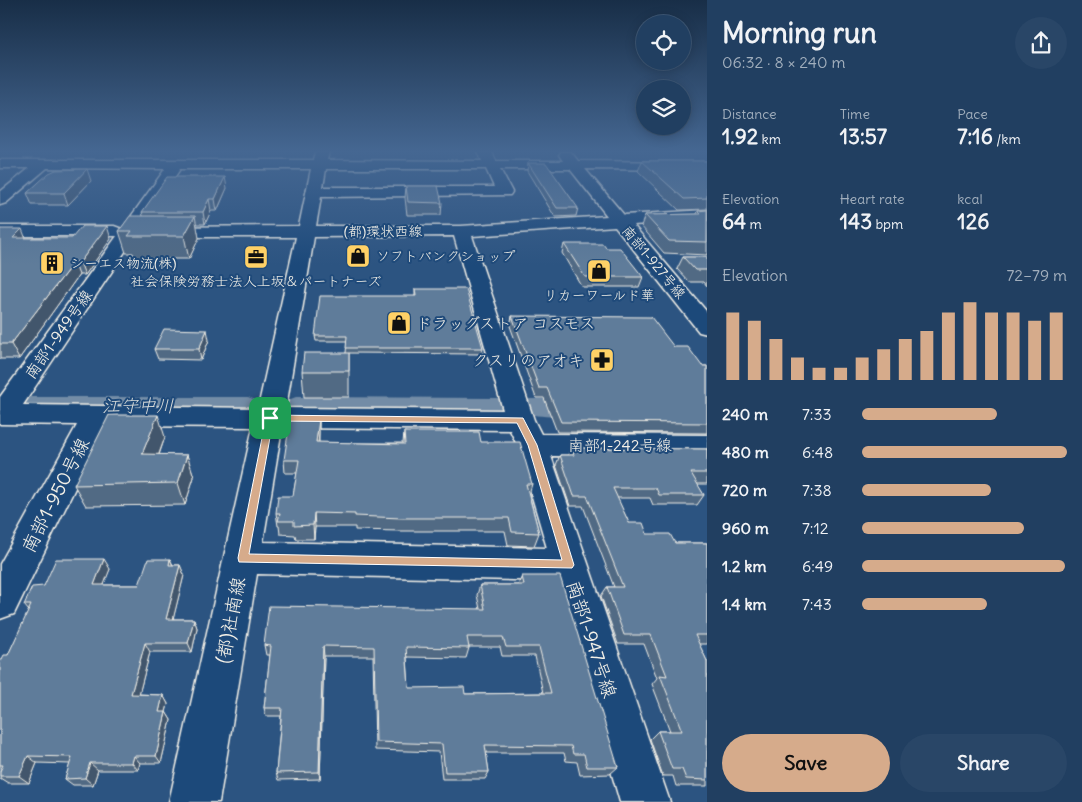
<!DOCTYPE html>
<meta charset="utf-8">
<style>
body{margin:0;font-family:Delius,"Klee One",sans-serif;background:#294667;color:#f1f3f6;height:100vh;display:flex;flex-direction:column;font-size:19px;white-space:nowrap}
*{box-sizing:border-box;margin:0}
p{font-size:16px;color:#a2afbd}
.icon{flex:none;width:28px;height:28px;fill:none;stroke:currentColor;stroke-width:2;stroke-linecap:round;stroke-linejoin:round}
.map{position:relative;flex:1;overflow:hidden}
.details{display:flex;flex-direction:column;background:#213f61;width:375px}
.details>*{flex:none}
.tools{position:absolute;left:636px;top:15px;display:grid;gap:10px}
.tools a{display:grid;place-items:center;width:55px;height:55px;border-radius:50%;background:#213f61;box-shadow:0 2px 12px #0003,0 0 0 1px #3e5876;font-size:25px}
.pin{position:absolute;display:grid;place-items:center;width:42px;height:42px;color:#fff;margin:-21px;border-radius:10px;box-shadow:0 2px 8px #0006}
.round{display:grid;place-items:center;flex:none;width:52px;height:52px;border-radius:26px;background:#294667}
.headline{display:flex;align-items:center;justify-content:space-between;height:85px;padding:0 15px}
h1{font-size:28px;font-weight:700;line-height:38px}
.stats{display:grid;grid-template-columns:repeat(3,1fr);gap:8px;height:85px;padding:5px 15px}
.stats div{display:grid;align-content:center}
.stats b{font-size:21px;font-weight:700}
.stats small{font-size:14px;font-weight:400}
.stats p{font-size:14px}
.chart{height:140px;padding:10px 15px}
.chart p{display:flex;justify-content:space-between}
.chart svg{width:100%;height:90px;margin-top:5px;stroke:#d6ab8b;stroke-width:6}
.primary-button{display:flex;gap:10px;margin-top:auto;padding:10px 15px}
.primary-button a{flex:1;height:58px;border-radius:30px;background:#d6ab8b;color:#111;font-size:20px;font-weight:700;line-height:58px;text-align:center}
.primary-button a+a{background:#294667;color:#f1f3f6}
ul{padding:0 15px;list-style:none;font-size:16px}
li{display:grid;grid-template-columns:80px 60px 1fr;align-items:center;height:38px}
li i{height:12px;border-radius:6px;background:#d6ab8b}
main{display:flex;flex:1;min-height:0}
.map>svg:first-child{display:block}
</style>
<main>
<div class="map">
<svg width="707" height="802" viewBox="0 0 707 802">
<rect width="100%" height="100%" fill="#2c5481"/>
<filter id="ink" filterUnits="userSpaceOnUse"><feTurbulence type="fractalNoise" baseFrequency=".02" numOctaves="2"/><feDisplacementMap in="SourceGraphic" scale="10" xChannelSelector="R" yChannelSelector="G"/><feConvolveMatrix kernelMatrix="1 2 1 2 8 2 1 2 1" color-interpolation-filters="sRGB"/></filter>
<g filter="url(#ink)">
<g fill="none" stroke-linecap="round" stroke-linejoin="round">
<path fill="#738ca6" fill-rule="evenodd" d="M27 397H248L256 400 259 405 256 410 248 413H27L19 410 16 405 19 400Z
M296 397 497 398 505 401 508 406 505 411 497 414 296 413 288 410 285 405 288 400Z
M530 399H579L587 402 590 407 587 412C569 418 540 418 522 412L519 407 522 402Z"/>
<defs>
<path id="minor" d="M315 152H329L327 160 482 161 478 152H492L496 161H563L559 155 561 152H571L578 161 707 162V170L585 169 624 215 707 210V220L633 225 707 312V334L699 332 615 226 472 236 534 420 541 434 707 435V457L551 456 670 802H620L556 581 257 574 219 802H169L253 427 105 426 14 614 0 619V564L77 425 0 424V397L117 236H0V226H114L122 229 165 169 47 168 6 203 0 205V192L30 168H0V160H313ZM180 169H311L299 226 162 227 156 228 153 232 156 236 162 237H296L258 408 23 405ZM326 169H486L494 187H323ZM500 169H570L607 216 461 226H316L321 197 510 195 512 192ZM454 236 503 410 286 408 314 237ZM282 428 510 430 517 445 547 548 263 542Z"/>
</defs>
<use href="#minor" stroke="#f4f1e8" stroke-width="3"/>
<use href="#minor" fill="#1f4a7a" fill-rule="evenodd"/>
</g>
<path fill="#516a84" stroke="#f4f1e8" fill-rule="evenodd" d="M642 161H707V209L679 210 638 171Z
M528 163 578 208 576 216 555 217 527 171Z
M91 181 68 205H32L27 193Z
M406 186 442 203 441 215H407L405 198Z
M227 188 217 211H211L205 224H196L199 238 189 259H135L133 253H126L119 231 143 216 142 212Z
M707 210V255L664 253 641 226 645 215 697 214 698 211Z
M0 229 26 238 111 239 85 275H79L19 359H0Z
M564 244 643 277 639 287H582L562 253Z
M683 257H707V286L704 282H689L677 269Z
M415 289 483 348 482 354 349 353V397H304L302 371 346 353 347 341H316L315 336 415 296Z
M512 316 674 347 702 366H707V433L557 432 544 398H536L510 326Z
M209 340 201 360 158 359 154 349Z
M319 420V443H403L404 432 481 442 532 484 529 494 539 533 534 546 508 545 505 531H400L355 530V527H315L314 539H296L295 535 280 534 279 526H278L276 513 293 496 297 473H285L284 460Z
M165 437 159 455H187L194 477 185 505 86 506 74 485Z
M571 448 707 449V484H697L704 495 697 505H653L650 498H617L629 523 647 534 675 543H707V644H699L707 661V786H676L673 776H663L650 739 658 731H670L652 684 657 678 644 644H618L601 596 607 587H614L583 506H570L556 465 560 455H568Z
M170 559 173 565H180L184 575 173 619H194L197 628 192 652H150L139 694 163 695 168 704 166 712 171 720 161 763H140L138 770H98L93 785H73L65 779 70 764 37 763 29 783H8L0 778V663L8 655 29 611 24 605 44 586 110 569 103 585H139Z
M522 576 618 767 610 774 580 775 577 762 566 761 564 753H486L489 772 485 779H442L439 752 375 750 373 656H324L320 779 278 780 276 773 281 716H266L264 708 270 655H266L264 645 480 609 477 595 480 585H518ZM469 647H500L502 656H535L543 693 465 694 409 688 407 657 466 658 469 648Z"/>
<path fill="#42566c" stroke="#f4f1e8" d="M87 169 91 181 68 205 64 193Z
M225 177 227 188 217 211 215 199Z
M209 199 211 211 205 224 203 212Z
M195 216 199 238 189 259 184 236Z
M107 226 111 239 85 275 80 262Z
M22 229 27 242 13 238Z
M74 262 79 275 19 359 11 344Z
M207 330 209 340 201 360 199 349Z
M158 415 165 437 151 476 142 454Z
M319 420V433L317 456 316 442Z
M187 455 194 477 185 505 178 483Z
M314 513 315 527 314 539 313 525Z
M104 559 110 569 100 595 94 585Z
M170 559 174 569 169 565Z
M180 565 184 575 171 628 166 619Z
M194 619 197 628 192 652 188 643Z
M145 643 150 652 137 702 131 694Z
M323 646 324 656 320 779 319 772Z
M163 695 168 704 164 720 159 712Z
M166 712 171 720 161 763 156 756Z
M28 756 37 763 29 783 19 776Z
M134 756 140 763 138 770 132 763Z
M90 763 98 770 93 785 85 778Z"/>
<path fill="#5e7b9a" stroke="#f4f1e8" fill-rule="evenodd" d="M642 161H707V198L684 199Z
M528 163H546L578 208H557Z
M87 169 64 193H27L49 173 56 170Z
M167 177H225L215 199H209L203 212H142Z
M406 186H438L442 203 408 202Z
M707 210V242L669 241 645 215 701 214 698 211Z
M130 216H195L184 236H128L132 231H119Z
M82 226H107L80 262H74L11 344H0V229H22L13 238H72Z
M564 244H603L606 248H620L643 277H585Z
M683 257H707V270H695Z
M415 289H466L483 348H346L347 336H315L320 296H416Z
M512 316 651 317 674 347H688L702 366H707V423L561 422 547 388H539Z
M164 329 207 330 199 349H154Z
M304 353H349V371H302Z
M109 415H158L142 454 187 455 178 483 74 485Z
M290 420H319L316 442 405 444 404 432H479L481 442H520L532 484H526L539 533 512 532 509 518H401L355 516V514L314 513 313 525 294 526V521H278L280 513H276L278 496H293L299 460H284Z
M571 448 707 449V473H691L704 495H659L656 488H613L629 523H643L647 534H670L675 543H707V635H695L707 661V780L686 779 682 769H672L658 731H682L660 675 667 676 651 635H624L607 587H623L587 496H574L560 455H574Z
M56 559H104L94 585H139L148 559H170L169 565H180L166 619H194L188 643H145L131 694 163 695 159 712H166L156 756H134L132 763H90L85 778 65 779 72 757 28 756 19 776H0V771L3 765H0V663L4 655H8L31 605H24L32 587 44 586Z
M522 576H560L618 767H587L584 754H573L571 746 485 745 489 772H445L442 744 376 742 374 647 323 646 319 772 276 773 282 708H264L271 646 264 645 269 606 485 609 480 585H524ZM467 637H503L506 647H539L551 693 465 694 464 687 409 688 406 647 469 648Z"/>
</g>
<linearGradient id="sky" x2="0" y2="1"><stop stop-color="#182e47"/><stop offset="0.57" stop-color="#456792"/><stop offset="1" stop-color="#456792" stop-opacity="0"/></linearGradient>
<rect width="707" height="265" fill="url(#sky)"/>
<path fill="#d6ab8b" stroke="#fff" fill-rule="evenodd" d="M270 415 523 418 537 445 574 565 572 568 239 562 238 558 266 418ZM273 421 517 423 528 445 562 560 249 554Z"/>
<defs>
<symbol id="shop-square" viewBox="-11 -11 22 22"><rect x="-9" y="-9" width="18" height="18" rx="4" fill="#ffd166" stroke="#1f4a7a"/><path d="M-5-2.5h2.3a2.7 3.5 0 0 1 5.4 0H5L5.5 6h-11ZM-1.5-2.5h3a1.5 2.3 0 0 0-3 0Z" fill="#111"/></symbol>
<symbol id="office-square" viewBox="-11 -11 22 22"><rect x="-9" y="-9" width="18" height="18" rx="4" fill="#ffd166" stroke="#1f4a7a"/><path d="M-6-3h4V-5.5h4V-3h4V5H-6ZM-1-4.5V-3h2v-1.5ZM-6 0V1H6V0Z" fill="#111"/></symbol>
<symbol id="building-square" viewBox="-11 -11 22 22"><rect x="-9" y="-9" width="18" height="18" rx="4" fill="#ffd166" stroke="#1f4a7a"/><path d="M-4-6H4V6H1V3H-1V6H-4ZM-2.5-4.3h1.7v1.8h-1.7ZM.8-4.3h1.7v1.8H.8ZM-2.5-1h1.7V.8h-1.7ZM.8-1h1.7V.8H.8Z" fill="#111"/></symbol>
<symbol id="pharmacy-square" viewBox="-11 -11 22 22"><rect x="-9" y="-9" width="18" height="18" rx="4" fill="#ffd166" stroke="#1f4a7a"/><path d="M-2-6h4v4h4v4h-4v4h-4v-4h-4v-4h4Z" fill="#111"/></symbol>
</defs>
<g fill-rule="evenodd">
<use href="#shop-square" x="344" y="242" width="28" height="28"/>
<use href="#office-square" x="242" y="243" width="28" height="28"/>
<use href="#building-square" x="38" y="249" width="28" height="28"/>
<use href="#shop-square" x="585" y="257" width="28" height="28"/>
<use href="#shop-square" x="385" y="309" width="28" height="28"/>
<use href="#pharmacy-square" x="588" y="346" width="28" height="28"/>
</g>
<g text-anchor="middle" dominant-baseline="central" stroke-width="4" stroke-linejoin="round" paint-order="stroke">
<g font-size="14" fill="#f4f1e8" stroke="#1f4a7a">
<text x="383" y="231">(都)環状西線</text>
<text transform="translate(654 262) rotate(50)">南部1-927号線</text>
</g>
<g font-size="14" fill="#f4f1e8" stroke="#1f4a7a" text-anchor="start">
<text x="376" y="256">ソフトバンクショップ</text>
<text x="70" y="263">シーエス物流(株)</text>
<text x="256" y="281" text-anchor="middle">社会保険労務士法人上坂＆パートナーズ</text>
<text x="599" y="295" text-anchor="middle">リカーワールド華</text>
</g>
<g font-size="16" fill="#f4f1e8" stroke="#1f4a7a" text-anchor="start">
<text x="416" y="323">ドラッグストア コスモス</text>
<text x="584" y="360" text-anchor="end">クスリのアオキ</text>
</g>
<g font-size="16" fill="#f4f1e8" stroke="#1f4a7a">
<text transform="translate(58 334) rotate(-55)">南部1-949号線</text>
<text x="620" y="445">南部1-242号線</text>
</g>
<g font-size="18" font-style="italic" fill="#dadddb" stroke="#1f4a7a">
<text x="138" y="405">江守中川</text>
</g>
<g font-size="19" fill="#f4f1e8" stroke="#1f4a7a">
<text transform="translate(55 495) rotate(-63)">南部1-950号線</text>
<text transform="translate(230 620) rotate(-79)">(都)社南線</text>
<text transform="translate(592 639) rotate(72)">南部1-947号線</text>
</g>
</g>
</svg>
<div class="tools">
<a><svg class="icon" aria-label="locate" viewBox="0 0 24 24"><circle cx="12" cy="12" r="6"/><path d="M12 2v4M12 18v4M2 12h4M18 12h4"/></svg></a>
<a><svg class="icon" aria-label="layers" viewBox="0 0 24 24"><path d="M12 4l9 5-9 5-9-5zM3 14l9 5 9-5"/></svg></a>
</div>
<div class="pin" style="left:270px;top:418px;background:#1e9e55"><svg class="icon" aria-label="arrive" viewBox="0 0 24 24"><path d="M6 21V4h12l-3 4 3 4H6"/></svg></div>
</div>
<section class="details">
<div class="headline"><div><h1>Morning run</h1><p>06:32 · 8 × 240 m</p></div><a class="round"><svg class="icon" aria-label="share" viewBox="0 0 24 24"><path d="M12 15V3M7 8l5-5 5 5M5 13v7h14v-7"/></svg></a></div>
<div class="stats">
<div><p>Distance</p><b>1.92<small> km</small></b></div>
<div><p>Time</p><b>13:57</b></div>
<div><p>Pace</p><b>7:16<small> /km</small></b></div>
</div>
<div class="stats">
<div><p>Elevation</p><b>64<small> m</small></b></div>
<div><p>Heart rate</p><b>143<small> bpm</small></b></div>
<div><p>kcal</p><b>126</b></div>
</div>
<div class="chart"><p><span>Elevation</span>72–79 m</p>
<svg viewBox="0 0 160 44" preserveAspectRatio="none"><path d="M5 44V11M15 44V15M25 44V24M35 44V33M45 44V38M55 44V38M65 44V33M75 44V29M85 44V24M95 44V20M105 44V11M115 44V6M125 44V11M135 44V11M145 44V15M155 44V11"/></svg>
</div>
<ul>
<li><b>240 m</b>7:33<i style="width:66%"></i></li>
<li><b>480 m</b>6:48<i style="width:100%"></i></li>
<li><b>720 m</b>7:38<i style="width:63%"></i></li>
<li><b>960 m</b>7:12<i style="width:79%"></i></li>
<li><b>1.2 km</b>6:49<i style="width:99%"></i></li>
<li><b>1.4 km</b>7:43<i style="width:61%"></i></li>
</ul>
<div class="primary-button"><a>Save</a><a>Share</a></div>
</section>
</main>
